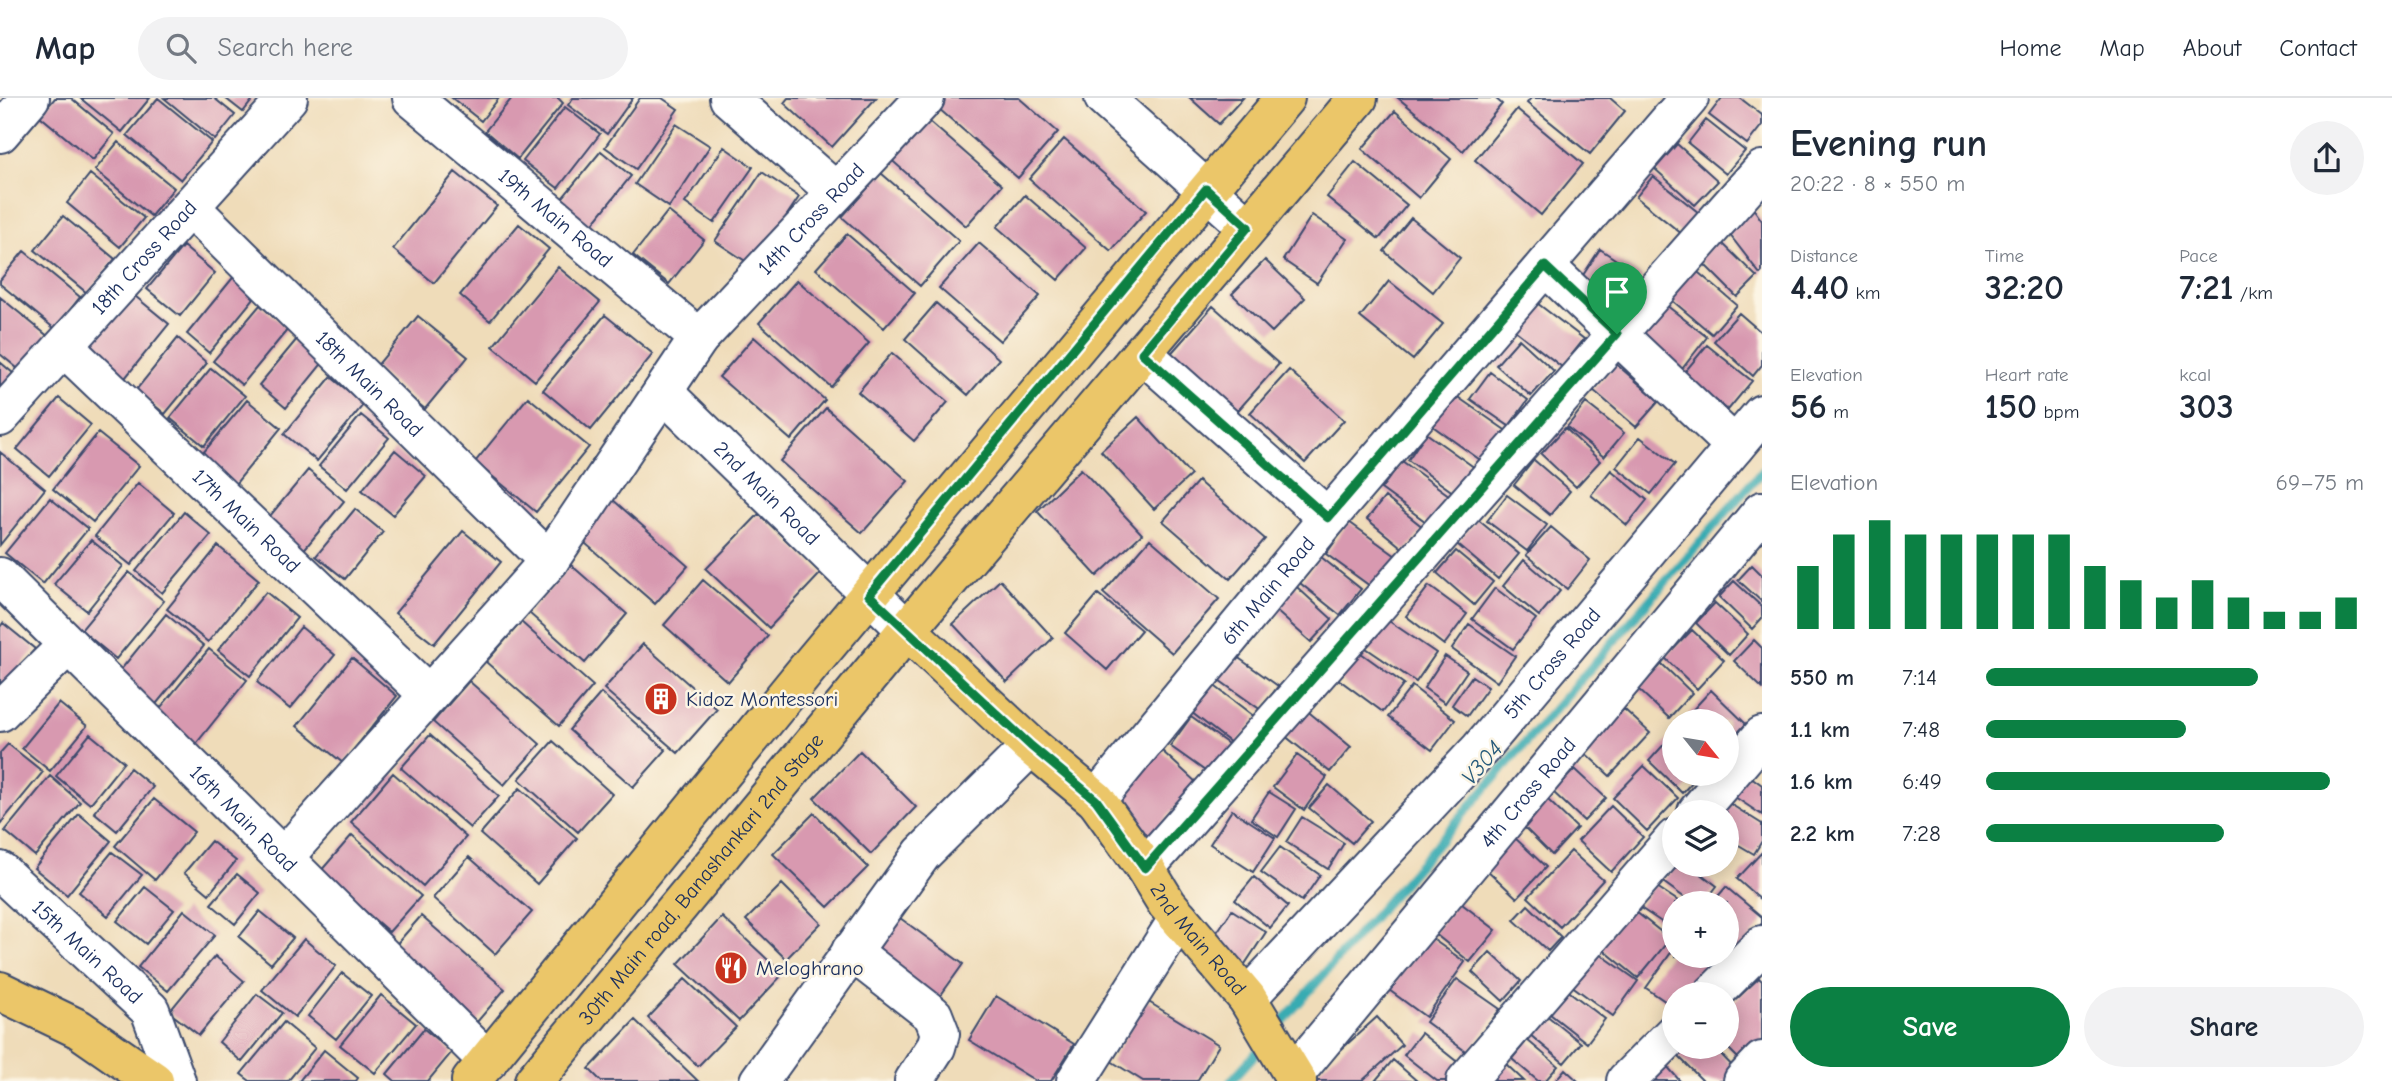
<!DOCTYPE html>
<meta charset="utf-8">
<style>
body{margin:0;font-family:"Comic Neue",sans-serif;background:#f2f2f3;color:#1f2937;height:100vh;display:flex;flex-direction:column;font-size:26px;white-space:nowrap}
*{box-sizing:border-box;margin:0}
p{font-size:23px;color:#747a83}
.icon{flex:none;width:38px;height:38px;fill:none;stroke:currentColor;stroke-width:2;stroke-linecap:round;stroke-linejoin:round}
.map{position:relative;flex:1;overflow:hidden}
.drawer{display:flex;flex-direction:column;background:#fff;width:630px}
.drawer>*{flex:none}
.needle{width:46px;rotate:120deg}
.controls{position:absolute;left:1662px;top:611px;display:grid;gap:14px}
.controls a{display:grid;place-items:center;width:77px;height:77px;border-radius:50%;background:#fff;box-shadow:0 4px 18px #0003;font-size:35px}
.pin{position:absolute;display:grid;place-items:center;width:60px;height:60px;color:#fff;margin:-72px -30px;border-radius:50% 50% 50% 0;rotate:-45deg;box-shadow:0 0 7px #0007}
.pin .icon{rotate:45deg}
.round{display:grid;place-items:center;flex:none;width:74px;height:74px;border-radius:37px;background:#f2f2f3}
.headline{display:flex;align-items:center;justify-content:space-between;height:119px;padding:0 28px}
h1{font-size:38px;font-weight:700;line-height:52px}
.metrics{display:grid;grid-template-columns:repeat(3,1fr);gap:10px;height:119px;padding:7px 28px}
.metrics div{display:grid;align-content:center}
.metrics b{font-size:35px;font-weight:700}
.metrics small{font-size:19px;font-weight:400}
.metrics p{font-size:19px}
.chart{height:196px;padding:14px 28px}
.chart p{display:flex;justify-content:space-between}
.chart svg{width:100%;height:126px;margin-top:7px;stroke:#0b8043;stroke-width:6}
.button{display:flex;gap:14px;margin-top:auto;padding:14px 28px}
.button a{flex:1;height:80px;border-radius:42px;background:#0b8043;color:#fff;font-size:28px;font-weight:700;line-height:80px;text-align:center}
.button a+a{background:#f2f2f3;color:#1f2937}
ul{padding:0 28px;list-style:none;font-size:23px}
li{display:grid;grid-template-columns:112px 84px 1fr;align-items:center;height:52px}
li i{height:18px;border-radius:9px;background:#0b8043}
header{display:flex;align-items:center;gap:42px;box-sizing:border-box;height:98px;padding:0 35px;background:#fff;border-bottom:2px solid #e0e1e3}
header strong{font-size:33px}
nav{display:flex;gap:38px;margin-inline-start:auto;font-size:24px}
.search{width:490px;height:63px;background:#f2f2f3;display:flex;align-items:center;gap:18px;box-sizing:border-box;padding:0 24px;border-radius:38px;color:#747a83;font-size:26px}
main{display:flex;flex:1;min-height:0}
.map>svg:first-child{display:block}
</style>
<header>
<strong>Map</strong>
<div class="search"><svg class="icon" aria-label="search" viewBox="0 0 24 24"><circle cx="10" cy="10" r="6"/><path d="M15 15l6 6"/></svg>Search here</div>
<nav><a>Home</a><a>Map</a><a>About</a><a>Contact</a></nav>
</header>
<main>
<div class="map">
<svg width="1762" height="983" viewBox="0 0 1762 983">
<rect width="100%" height="100%" fill="#fcf5e5"/>
<filter id="ink" filterUnits="userSpaceOnUse"><feTurbulence type="fractalNoise" baseFrequency=".0143" numOctaves="2"/><feDisplacementMap in="SourceGraphic" scale="14" xChannelSelector="R" yChannelSelector="G"/><feConvolveMatrix kernelMatrix="1 2 1 2 8 2 1 2 1" color-interpolation-filters="sRGB"/></filter>
<filter id="wash" filterUnits="userSpaceOnUse"><feTurbulence type="fractalNoise" baseFrequency=".00686" numOctaves="4" result="noise"/><feDisplacementMap in="SourceGraphic" scale="28" xChannelSelector="R" yChannelSelector="G"/><feGaussianBlur stdDeviation="1.57" result="paint"/><feColorMatrix in="noise" values="0 0 0 0 0 0 0 0 0 0 0 0 0 0 0 0 0 1.4 0 .05"/><feComposite in="paint" operator="in"/></filter>
<g filter="url(#wash)">
<rect width="100%" height="100%" fill="#efdcb9"/>
<g fill="none" stroke-linecap="round" stroke-linejoin="round">
<path stroke="#39abb2" stroke-width="9" d="M1276 931 1762 373
M1231 983 1265 945"/>
</g>
<g id="blocks">
<path fill="#d899b0" d="M55 0H71L114 36 93 62 40 18Z
M80 0H150L122 34Z
M158 0 212 44 181 82 127 37Z
M164 0H214L235 17 215 42Z
M225 0H254L243 14Z
M452 0H499L481 23Z
M512 0H558L563 5 518 61 485 33Z
M573 0H633L607 36 568 7Z
M640 0H662L678 11 636 71 605 49Z
M788 0H876L832 49 784 5Z
M933 0H1019L1058 34 1018 80 930 3Z
M1190 0H1243L1219 26Z
M1398 0H1495L1502 6 1463 53Z
M1531 0H1610L1625 13 1590 56 1527 5Z
M1722 0H1740L1762 17V27L1747 46 1709 17Z
M565 9 600 36 558 90 523 63Z
M1517 11 1583 66 1541 117 1475 62Z
M1395 13 1451 61 1419 100 1362 51Z
M922 17 1002 87 966 128 887 58Z
M1706 22 1745 53 1726 76 1688 45Z
M676 26 710 48 669 109 635 86Z
M1064 41 1146 113 1111 153 1029 81Z
M118 44 174 90 151 118 95 72Z
M1677 46 1718 83 1695 107 1655 71Z
M724 49 753 69 714 125 685 105Z
M601 53 631 78 590 129 559 104Z
M1355 64 1407 107 1379 141 1327 99Z
M455 74 497 108 434 185 393 151Z
M762 74 799 99 753 168 715 143Z
M881 75 959 143 920 188 842 119Z
M90 76 144 120 120 149 67 105Z
M1653 78 1699 115 1682 136 1636 99Z
M1025 97 1086 150 1058 182 997 129Z
M1751 107 1762 123V174L1760 176 1723 128Z
M668 113 704 142 669 186 633 157Z
M1312 117 1347 141 1317 185 1283 162Z
M63 118 115 161 87 195 35 152Z
M1411 120 1460 160 1433 194 1384 153Z
M519 126 549 151 490 223 460 197Z
M847 136 915 195 884 230 816 171Z
M1718 141 1757 179 1737 199 1699 161Z
M979 145 1040 198 1000 243 939 190Z
M183 148 215 175 180 218 147 191Z
M1600 151 1642 179 1617 216 1576 188Z
M24 153 80 199 55 231 0 186V182Z
M1265 162 1305 200 1272 234 1232 196Z
M558 169 600 204 535 283 493 248Z
M1693 170 1737 207 1712 236 1668 199Z
M236 176 259 194 209 255 187 236Z
M797 182 869 245 831 289 759 225Z
M1389 183 1443 226 1413 262 1360 219Z
M130 194 169 226 121 285 82 253Z
M0 199 50 240 22 274 0 256Z
M1533 202 1584 241 1562 269 1512 230Z
M936 205 999 261 968 297 905 241Z
M260 207 288 231 242 287 213 263Z
M1666 207 1707 239 1682 271 1641 238Z
M1213 208 1279 266 1233 318 1167 260Z
M1739 215 1762 235V267L1753 278 1714 243Z
M605 217 653 256 591 332 543 292Z
M418 218 468 259 425 311 375 270Z
M302 235 329 257 286 310 259 287Z
M754 239 825 302 791 342 719 279Z
M178 240 207 265 165 316 136 292Z
M1519 241 1554 273 1531 298 1496 267Z
M1707 247 1752 283 1728 312 1683 276Z
M892 255 948 304 914 343 858 294Z
M0 264 14 276 0 294Z
M1616 266 1659 303 1636 329 1593 292Z
M211 270 245 298 204 348 170 320Z
M1289 272 1344 322 1305 365 1250 315Z
M1490 274 1528 302 1509 328 1470 301Z
M331 279 364 306 317 363 284 336Z
M1449 293 1508 334 1486 366 1427 324Z
M528 299 589 349 536 414 475 364Z
M59 300 91 327 49 378 17 351Z
M247 302 281 330 232 390 198 361Z
M1586 305 1624 335 1604 359 1567 329Z
M826 310 908 383 862 435 780 363Z
M361 317 389 340 347 391 319 368Z
M1138 319 1191 377 1154 411 1101 353Z
M1565 330 1600 363 1576 389 1541 356Z
M98 335 139 368 93 424 53 391Z
M1426 335 1475 370 1457 397 1408 362Z
M1640 339 1675 366 1651 396 1616 369Z
M395 352 426 378 393 417 362 392Z
M0 354 45 391 0 447Z
M1534 362 1570 393 1550 417 1514 387Z
M1402 363 1450 398 1429 426 1381 391Z
M1081 371 1142 436 1097 478 1037 413Z
M308 372 344 403 302 454 265 424Z
M1611 372 1647 402 1627 427 1591 397Z
M1198 383 1265 441 1230 481 1163 423Z
M138 385 174 415 131 467 95 438Z
M1507 397 1547 427 1527 453 1487 423Z
M1385 399 1424 430 1406 453 1367 421Z
M50 400 88 431 43 486 5 455Z
M612 401 688 468 655 506 578 439Z
M355 411 383 434 345 481 316 458Z
M184 414 211 437 162 495 136 473Z
M759 416 821 475 769 530 706 471Z
M1477 421 1519 456 1498 481 1457 446Z
M1349 424 1400 461 1377 493 1326 456Z
M1551 429 1590 462 1567 491 1526 457Z
M463 433 501 464 434 546 395 515Z
M1150 441 1219 501 1172 555 1103 495Z
M91 442 123 468 87 513 54 486Z
M218 448 259 482 208 544 167 511Z
M1456 453 1493 484 1474 507 1437 475Z
M1321 459 1361 491 1340 517 1300 485Z
M1524 462 1560 493 1539 518 1503 488Z
M571 467 627 516 585 565 529 515Z
M1752 467 1762 477V504L1738 482Z
M129 474 164 503 116 561 81 532Z
M1287 480 1332 521 1311 544 1266 504Z
M703 482 768 538 728 584 664 527Z
M1000 482 1053 540 1007 584 953 526Z
M1734 483 1762 509V520L1752 531 1719 499Z
M1429 488 1467 516 1444 547 1406 518Z
M1495 490 1536 521 1513 551 1472 521Z
M266 494 297 520 250 578 218 552Z
M1098 496 1141 532 1107 572 1065 535Z
M1715 505 1748 536 1729 557 1696 525Z
M166 516 204 548 152 611 114 580Z
M1383 519 1436 555 1416 584 1363 548Z
M521 524 593 588 559 628 486 564Z
M3 525 35 551 0 593V529Z
M1469 526 1515 558 1497 584 1452 551Z
M301 529 335 557 290 611 257 584Z
M1692 532 1724 562 1697 591 1665 560Z
M1754 542 1762 550V590L1734 563Z
M643 546 717 611 678 655 604 591Z
M1354 550 1404 586 1383 614 1334 578Z
M209 551 247 582 195 647 156 615Z
M1233 556 1278 588 1261 612 1216 580Z
M1445 558 1467 573 1445 605 1424 590Z
M352 560 397 598 343 665 297 628Z
M1662 566 1692 595 1669 620 1638 591Z
M1472 578 1488 589 1467 618 1452 607Z
M469 583 540 646 504 687 433 624Z
M1212 586 1256 620 1235 648 1191 614Z
M1412 588 1455 622 1432 652 1388 619Z
M1711 592 1746 626 1727 646V623H1695L1688 617Z
M601 595 666 652 633 689 569 632Z
M59 605 87 628 50 673 22 650Z
M1305 611 1351 649 1330 674 1284 637Z
M1624 611 1650 635 1610 678 1583 653Z
M1191 619 1235 651 1215 680 1170 648Z
M90 636 124 664 90 706 56 678Z
M430 637 499 698 470 730 401 670Z
M1668 642 1675 649V676H1700L1682 695 1649 663Z
M553 643 612 696 578 734 519 681Z
M8 646 43 674 0 726V655Z
M1161 652 1197 685 1139 751 1105 710Z
M860 653 916 709 871 756 814 700Z
M1297 657 1327 679 1304 712 1273 689Z
M1644 668 1678 700 1647 733 1613 700Z
M130 670 153 689 117 733 94 714Z
M1575 671 1606 700 1584 723 1553 694Z
M393 675 466 739 423 788 351 724Z
M1747 676 1762 687V717L1732 697Z
M50 678 80 704 35 758 5 733Z
M1329 687 1371 723 1352 745 1309 710Z
M520 690 577 740 537 786 480 736Z
M1269 694 1296 711 1278 739 1251 721Z
M154 701 194 734 155 782 115 748Z
M1547 701 1577 730 1552 757 1522 727Z
M1727 704 1762 726V743L1754 756 1727 740V714H1721Z
M1611 708 1643 739 1611 774 1578 743Z
M1232 712 1275 740 1253 774 1210 746Z
M814 715 868 769 828 809 773 756Z
M79 716 111 743 67 797 34 770Z
M1302 719 1344 745 1328 771 1286 744Z
M352 737 421 798 389 834 320 774Z
M1514 739 1546 769 1517 800 1485 770Z
M211 743 236 763 209 796 184 775Z
M1727 745 1736 751 1727 764Z
M1280 749 1320 777 1302 803 1261 774Z
M1571 753 1603 782 1560 829 1528 799Z
M112 754 142 777 108 818 79 794Z
M1762 754V803L1737 781Z
M469 759 532 814 495 856 433 800Z
M1676 766H1688L1717 788 1704 805H1692L1663 784Z
M237 776 260 795 235 826 211 806Z
M1254 779 1288 808 1270 830 1235 802Z
M782 786 821 825 786 861 746 822Z
M1654 787 1681 805H1675V833L1639 809Z
M145 789 174 812 146 846 117 823Z
M1726 789 1762 819V825L1739 854 1727 845V805H1712Z
M1458 803 1496 832 1470 864 1434 835Z
M1528 807 1561 839 1548 853 1514 822Z
M1631 810 1670 841 1638 880 1600 849Z
M184 812 215 837 168 893 138 869Z
M1232 812 1266 834 1243 869 1209 846Z
M260 813 293 840 271 866 239 839Z
M421 818 505 891 471 931 387 857Z
M722 819 783 876 739 923 678 866Z
M900 820 963 866 933 908 870 862Z
M1428 838 1465 864 1426 919 1389 892Z
M304 841 336 868 295 919 262 892Z
M1675 849V858H1696L1717 872 1700 896H1675V910L1646 890Z
M1596 853 1638 883 1613 918 1571 887Z
M1490 854 1521 883 1503 903 1472 874Z
M215 858 244 883 199 937 169 914Z
M342 875 371 898 336 941 308 918Z
M1759 880 1762 883V951L1745 967 1727 949V910Z
M685 881 736 929 698 968 648 920Z
M1457 881 1500 911 1468 955 1426 924Z
M1562 888 1605 921 1587 945 1545 912Z
M257 896 282 915 242 964 219 944Z
M381 897 416 926 375 975 340 947Z
M996 898 1074 946 1051 983H1036L969 942Z
M1147 903 1219 947 1197 983H1143L1111 963Z
M1545 916 1581 945 1564 965 1529 936Z
M1377 919 1402 947 1362 983H1316L1312 978Z
M635 922 698 983H601L589 971Z
M284 924 315 950 288 983H250L241 976Z
M424 931 452 954 428 983H395L387 976Z
M1421 935 1461 967 1449 983H1437L1404 957Z
M1527 942 1558 968 1545 983H1538L1512 961Z
M1681 948H1713L1738 974 1728 983H1703L1675 955Z
M324 952 358 980 356 983H299Z
M1393 962 1417 983H1375Z
M1506 966 1524 983H1490Z
M1666 967 1680 983H1648Z
M1565 971 1578 983H1555Z"/>
</g>
</g>
<g filter="url(#ink)">
<use href="#blocks" fill-opacity="0" stroke="#3b496c" stroke-width="2"/>
<g fill="none" stroke-linecap="round" stroke-linejoin="round">
<defs>
<g id="minor">
<path id="s1" d="M412 0 699 240"/>
<path d="M729 0 835 93"/>
<path d="M1104 0 1248 129"/>
<path d="M0 35 30 0"/>
<path id="s2" d="M190 109 549 463"/>
<path d="M1545 168 1735 348"/>
<path id="s3" d="M64 249 429 597"/>
<path d="M1142 255 1328 420"/>
<path id="s4" d="M663 294 907 532"/>
<path id="s5" d="M0 319 288 0"/>
<path id="s6" d="M0 479 488 963"/>
<path d="M0 614 68 547"/>
<path id="s7" d="M1096 702 1328 420 1689 0"/>
<path d="M1697 714 1762 638"/>
<path id="s8" d="M283 760 549 463 699 240 925 0"/>
<path d="M1145 770 1762 72"/>
<path id="s9" d="M0 773 150 912 176 983"/>
<path d="M851 853 933 917 940 935 936 949 914 983"/>
<path d="M1713 896 1762 847"/>
<path id="s10" d="M1247 900 1480 651 1762 316"/>
<path id="s11" d="M1293 978 1762 413"/>
<path d="M759 983 922 756 1031 648"/>
<path d="M1076 983 1179 820"/>
<path d="M1466 983 1675 740"/>
<path d="M1626 983 1675 934"/>
<path d="M1743 983 1762 963"/>
</g>
<g id="major">
<path id="s12" d="M907 532 1031 648 1096 702 1145 770 1167 806 1247 900 1297 983"/>
<path d="M0 893 79 931 154 983"/>
<path d="M471 983 812 565 1285 0"/>
<path id="s13" d="M534 983 907 532 1358 0"/>
</g>
</defs>
<use href="#minor" stroke="#3b496c" stroke-width="42"/>
<use href="#major" stroke="#3b496c" stroke-width="42"/>
<use href="#minor" stroke="#fff" stroke-width="38"/>
<use href="#major" stroke="#ebc669" stroke-width="38"/>
</g>
</g>
<g fill="none" stroke-linecap="round" stroke-linejoin="round" filter="url(#ink)">
<defs>
<path id="route" d="M1206 91 1248 129 1142 255 1328 420 1545 168 1617 236 1145 770 1096 702 1031 648 869 497Z"/>
</defs>
<use href="#route" stroke="#fff" stroke-width="14"/>
<use href="#route" stroke="#0b8043" stroke-width="9"/>
</g>
<defs>
<symbol id="building-disc" viewBox="-11 -11 22 22"><circle r="9.5" fill="#c8321e" stroke="#fcf5e5"/><path d="M-4-6H4V6H1V3H-1V6H-4ZM-2.5-4.3h1.7v1.8h-1.7ZM.8-4.3h1.7v1.8H.8ZM-2.5-1h1.7V.8h-1.7ZM.8-1h1.7V.8H.8Z" fill="#fff"/></symbol>
<symbol id="restaurant-disc" viewBox="-11 -11 22 22"><circle r="9.5" fill="#c8321e" stroke="#fcf5e5"/><path d="M-5-6h1v4h1v-4h1v4h1v-4h1v5L-1.5 .5V6h-2V.5L-5-1ZM5-6V6H3V1.5H1.5Q1.5-4 5-6Z" fill="#fff"/></symbol>
</defs>
<g fill-rule="evenodd">
<use href="#building-disc" x="642" y="582" width="38" height="38"/>
<use href="#restaurant-disc" x="712" y="851" width="38" height="38"/>
</g>
<g text-anchor="middle" dominant-baseline="central" stroke-width="5" stroke-linejoin="round" paint-order="stroke">
<g font-size="21" fill="#1b2f5e" stroke="#fcf5e5">
<text stroke="none"><textPath href="#s8" startOffset="831">14th Cross Road</textPath></text>
<text stroke="none"><textPath href="#s1" startOffset="187">19th Main Road</textPath></text>
<text stroke="none"><textPath href="#s5" startOffset="215">18th Cross Road</textPath></text>
<text stroke="none"><textPath href="#s2" startOffset="252">18th Main Road</textPath></text>
<text stroke="none"><textPath href="#s4" startOffset="145">2nd Main Road</textPath></text>
<text stroke="none"><textPath href="#s3" startOffset="252">17th Main Road</textPath></text>
<text stroke="none"><textPath href="#s7" startOffset="271">6th Main Road</textPath></text>
<text stroke="none"><textPath href="#s10" startOffset="453">5th Cross Road</textPath></text>
<text stroke="none"><textPath href="#s11" startOffset="368">4th Cross Road</textPath></text>
<text stroke="none"><textPath href="#s6" startOffset="343">16th Main Road</textPath></text>
<text stroke="none"><textPath href="#s13" startOffset="262">30th Main road, Banashankari 2nd Stage</textPath></text>
<text stroke="none"><textPath href="#s12" startOffset="427">2nd Main Road</textPath></text>
<text stroke="none"><textPath href="#s9" startOffset="119">15th Main Road</textPath></text>
</g>
<g font-size="21" fill="#1b2f5e" stroke="#fcf5e5" text-anchor="start">
<text x="686" y="601">Kidoz Montessori</text>
<text x="756" y="870">Meloghrano</text>
</g>
<g font-size="23" font-style="italic" fill="#265a7b" stroke="#fcf5e5">
<text transform="translate(1482 665) rotate(-49)">V304</text>
</g>
</g>
</svg>
<div class="controls">
<a><svg class="needle" viewBox="-14 -14 28 28"><path d="M0-13l5 13h-10z" fill="#e53935"/><path d="M0 13l5-13h-10z" fill="#747a83"/></svg></a>
<a><svg class="icon" aria-label="layers" viewBox="0 0 24 24"><path d="M12 4l9 5-9 5-9-5zM3 14l9 5 9-5"/></svg></a>
<a>+</a>
<a>−</a>
</div>
<div class="pin" style="left:1617px;top:236px;background:#1e9e55"><svg class="icon" aria-label="arrive" viewBox="0 0 24 24"><path d="M6 21V4h12l-3 4 3 4H6"/></svg></div>
</div>
<section class="drawer">
<div class="headline"><div><h1>Evening run</h1><p>20:22 · 8 × 550 m</p></div><a class="round"><svg class="icon" aria-label="share" viewBox="0 0 24 24"><path d="M12 15V3M7 8l5-5 5 5M5 13v7h14v-7"/></svg></a></div>
<div class="metrics">
<div><p>Distance</p><b>4.40<small> km</small></b></div>
<div><p>Time</p><b>32:20</b></div>
<div><p>Pace</p><b>7:21<small> /km</small></b></div>
</div>
<div class="metrics">
<div><p>Elevation</p><b>56<small> m</small></b></div>
<div><p>Heart rate</p><b>150<small> bpm</small></b></div>
<div><p>kcal</p><b>303</b></div>
</div>
<div class="chart"><p><span>Elevation</span>69–75 m</p>
<svg viewBox="0 0 160 44" preserveAspectRatio="none"><path d="M5 44V22M15 44V11M25 44V6M35 44V11M45 44V11M55 44V11M65 44V11M75 44V11M85 44V22M95 44V27M105 44V33M115 44V27M125 44V33M135 44V38M145 44V38M155 44V33"/></svg>
</div>
<ul>
<li><b>550 m</b>7:14<i style="width:72%"></i></li>
<li><b>1.1 km</b>7:48<i style="width:53%"></i></li>
<li><b>1.6 km</b>6:49<i style="width:91%"></i></li>
<li><b>2.2 km</b>7:28<i style="width:63%"></i></li>
</ul>
<div class="button"><a>Save</a><a>Share</a></div>
</section>
</main>
